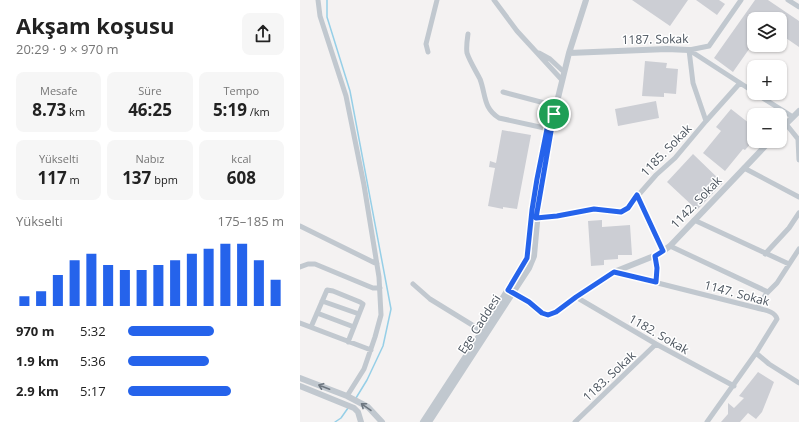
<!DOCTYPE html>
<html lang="tr">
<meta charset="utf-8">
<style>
body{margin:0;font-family:"Open Sans",sans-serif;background:#f6f6f6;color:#222;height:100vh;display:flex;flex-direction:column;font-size:15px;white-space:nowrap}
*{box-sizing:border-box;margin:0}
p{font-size:13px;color:#767676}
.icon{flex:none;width:22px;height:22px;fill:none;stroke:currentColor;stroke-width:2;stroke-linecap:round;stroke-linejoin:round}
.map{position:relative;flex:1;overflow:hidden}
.sheet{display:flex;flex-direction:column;background:#fff;width:300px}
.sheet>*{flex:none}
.controls{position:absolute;left:447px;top:12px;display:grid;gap:8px}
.controls a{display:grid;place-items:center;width:40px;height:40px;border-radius:8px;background:#fff;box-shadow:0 1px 3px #0004;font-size:20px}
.pin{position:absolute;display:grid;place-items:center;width:34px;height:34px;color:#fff;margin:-17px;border:2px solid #fff;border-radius:50%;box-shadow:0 1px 4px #0007}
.round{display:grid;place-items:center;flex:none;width:42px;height:42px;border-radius:8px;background:#f6f6f6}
.headline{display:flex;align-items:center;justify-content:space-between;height:68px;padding:0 16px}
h1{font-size:22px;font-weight:700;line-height:30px}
.stats{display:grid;grid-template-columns:repeat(3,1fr);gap:6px;height:68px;padding:4px 16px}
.stats div{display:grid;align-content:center;border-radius:8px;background:#f6f6f6;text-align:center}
.stats b{font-size:17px;font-weight:700}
.stats small{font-size:11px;font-weight:400}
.stats p{font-size:11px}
.chart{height:112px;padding:8px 16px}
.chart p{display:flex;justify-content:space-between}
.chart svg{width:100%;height:72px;margin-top:4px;stroke:#2563eb;stroke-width:6}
ul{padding:0 16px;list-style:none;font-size:13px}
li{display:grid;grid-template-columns:64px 48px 1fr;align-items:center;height:30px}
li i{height:10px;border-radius:5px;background:#2563eb}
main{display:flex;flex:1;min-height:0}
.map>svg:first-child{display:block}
</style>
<main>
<section class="sheet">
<div class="headline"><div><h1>Akşam koşusu</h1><p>20:29 · 9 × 970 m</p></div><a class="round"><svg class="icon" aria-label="share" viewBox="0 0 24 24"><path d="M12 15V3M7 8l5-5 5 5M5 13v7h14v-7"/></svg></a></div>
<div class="stats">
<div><p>Mesafe</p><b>8.73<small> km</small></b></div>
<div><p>Süre</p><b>46:25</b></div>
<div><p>Tempo</p><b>5:19<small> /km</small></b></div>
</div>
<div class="stats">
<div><p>Yükselti</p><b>117<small> m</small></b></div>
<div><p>Nabız</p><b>137<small> bpm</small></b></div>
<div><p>kcal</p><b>608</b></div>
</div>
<div class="chart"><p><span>Yükselti</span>175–185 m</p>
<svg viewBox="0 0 160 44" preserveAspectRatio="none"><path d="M5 44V38M15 44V35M25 44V25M35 44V16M45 44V12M55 44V19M65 44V22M75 44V22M85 44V19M95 44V16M105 44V12M115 44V9M125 44V6M135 44V6M145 44V16M155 44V28"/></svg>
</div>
<ul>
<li><b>970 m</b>5:32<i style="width:55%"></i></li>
<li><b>1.9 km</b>5:36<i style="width:52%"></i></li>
<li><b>2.9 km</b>5:17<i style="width:66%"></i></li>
</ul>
</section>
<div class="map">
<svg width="499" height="422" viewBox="0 0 499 422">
<rect width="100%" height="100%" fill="#f4f2f2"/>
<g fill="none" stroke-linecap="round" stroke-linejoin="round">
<path stroke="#96cfe7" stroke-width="1.5" d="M27 0V17L50 91 91 309 83 346 67 380 56 398
M35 422 41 418 48 408"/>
</g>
<path fill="#ccced4" d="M332 0H388L370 26Z
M396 0H419L425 4 417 15Z
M455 0H468L499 21V47L480 34V19H454V42L433 72 414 58Z
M345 61 367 63 366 68 378 69 376 94 364 93V97L342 96Z
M356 101 359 118 318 126 315 109Z
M431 109 454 127V140L445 150 443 149 425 171 403 153 421 131 416 127Z
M202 130 231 135 217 209 203 207V209L188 206 195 168 189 167 190 161 196 163Z
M393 154 423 183 397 210 367 182Z
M302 220V227L330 225 332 255H318V259L304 260V265L291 266 288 221Z
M458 372 474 382 462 412 456 419 448 413 440 422H421L428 414V403L434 408 444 398 439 396Z"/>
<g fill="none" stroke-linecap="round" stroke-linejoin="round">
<path stroke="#c1c8cf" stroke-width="5" d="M18 0 20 16 46 96 64 185 79 277 81 315 75 337 64 369 47 396
M194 0 217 31 262 80
M488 0 499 7
M168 34C167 41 166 47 167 53 170 62 176 71 180 79 186 95 183 108 199 118L249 129
M389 50 454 92
M389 50 409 46 441 0
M128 52 126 44 137 0
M239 53 250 59 264 72
M203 92 256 106
M455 93 493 117
M406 121 440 83
M486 124 498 139 499 160
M444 168 499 197
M337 195 363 251
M234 219 257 216 294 209 321 212 327 208 356 175 375 158 406 121 393 83 389 50
M394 220 489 264
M0 226 77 264
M370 246 468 292
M465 254 489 228 499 213
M355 256 357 268 356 282
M0 267 8 264H15L68 286 73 288H80
M314 272 457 308C464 310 475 311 477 319L456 353 407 422
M113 284 130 299 182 331
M276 297 356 344 434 386
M22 301 59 314
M457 308 466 294 477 283 499 249
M17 313 54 327
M0 323 71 350
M11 327 27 290 33 291 60 302 63 304 48 342
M456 353 469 364 499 383
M275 422 356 344"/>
<path stroke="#c1c8cf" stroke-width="6" d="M269 53 367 49 389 50
M480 130 499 111
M211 292 229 302 242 313 248 315 256 312 276 297 314 272 359 254 370 246 470 141
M0 378 47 396 68 407 82 422
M0 386 54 408 58 412 61 422
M123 422 185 327 227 258 232 210 237 179 247 129 252 119
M129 422 229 268 234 256 239 200 252 130 254 114 269 53 286 0"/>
</g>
<defs><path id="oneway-shaft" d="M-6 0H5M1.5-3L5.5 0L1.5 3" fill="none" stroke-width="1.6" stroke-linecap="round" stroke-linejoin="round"/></defs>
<g stroke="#6e7780">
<use href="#oneway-shaft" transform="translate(24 387) rotate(-159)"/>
<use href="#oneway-shaft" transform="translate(66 407) rotate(-145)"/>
</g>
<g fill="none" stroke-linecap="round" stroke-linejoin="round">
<defs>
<path id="route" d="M254 114 236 218 257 216 294 209 321 212 328 208 337 195 363 251 355 256 357 268 356 282 314 272 276 297 256 312 248 315 242 313 229 302 208 290 227 258 232 210 237 179 247 129Z"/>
</defs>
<use href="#route" stroke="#fff" stroke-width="8"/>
<use href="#route" stroke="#2563eb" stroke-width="5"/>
</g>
<g text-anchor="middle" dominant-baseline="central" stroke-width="3" stroke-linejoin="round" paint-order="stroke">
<g font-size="12" fill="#4b545e" stroke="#fff">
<text transform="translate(355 39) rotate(-1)">1187. Sokak</text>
<text transform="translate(366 150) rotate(-46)">1185. Sokak</text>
<text transform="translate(396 202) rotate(-46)">1142. Sokak</text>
<text transform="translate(437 293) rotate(15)">1147. Sokak</text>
<text transform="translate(179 324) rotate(-57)">Ege Caddesi</text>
<text transform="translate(359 334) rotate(30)">1182. Sokak</text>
<text transform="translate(309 376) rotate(-43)">1183. Sokak</text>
</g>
</g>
</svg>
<div class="controls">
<a><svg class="icon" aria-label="layers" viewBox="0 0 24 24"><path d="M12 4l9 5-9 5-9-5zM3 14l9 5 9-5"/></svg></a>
<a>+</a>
<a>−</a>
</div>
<div class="pin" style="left:254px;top:114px;background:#1e9e55"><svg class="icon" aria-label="arrive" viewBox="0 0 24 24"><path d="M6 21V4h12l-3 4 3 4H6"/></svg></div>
</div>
</main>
